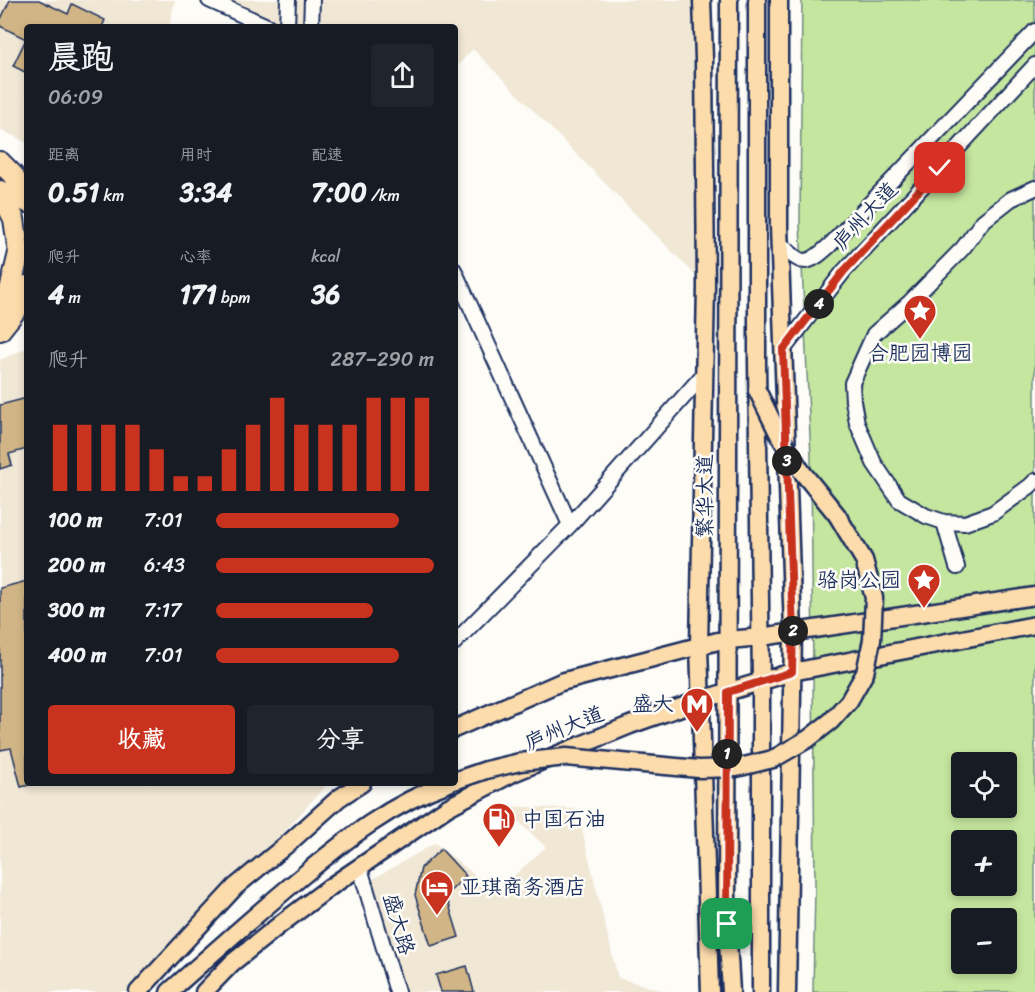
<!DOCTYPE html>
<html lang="zh">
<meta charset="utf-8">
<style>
body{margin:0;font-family:Sriracha,"LXGW WenKai TC",sans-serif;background:#20242c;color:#f1f3f6;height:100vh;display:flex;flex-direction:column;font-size:22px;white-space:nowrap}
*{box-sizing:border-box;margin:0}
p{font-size:20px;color:#9ea1a6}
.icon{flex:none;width:33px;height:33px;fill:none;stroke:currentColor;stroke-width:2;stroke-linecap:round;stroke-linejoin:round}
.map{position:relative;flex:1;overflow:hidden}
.sheet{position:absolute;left:24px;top:24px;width:434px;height:762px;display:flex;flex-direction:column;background:#171b24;border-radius:6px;box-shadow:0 3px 9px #0003}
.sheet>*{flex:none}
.buttons{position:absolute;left:951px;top:752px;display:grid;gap:12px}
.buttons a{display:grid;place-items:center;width:66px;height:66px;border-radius:6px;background:#171b24;box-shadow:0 3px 9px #0003;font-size:30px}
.pin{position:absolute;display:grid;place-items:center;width:51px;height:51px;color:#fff;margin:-26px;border-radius:12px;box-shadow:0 3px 9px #0006}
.km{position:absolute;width:30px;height:30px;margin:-15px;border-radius:50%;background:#222;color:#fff;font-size:16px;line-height:30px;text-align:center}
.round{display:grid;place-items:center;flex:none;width:63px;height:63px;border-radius:6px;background:#20242c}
.headline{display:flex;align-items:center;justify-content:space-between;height:102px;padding:0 24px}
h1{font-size:33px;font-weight:700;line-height:45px}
.figures{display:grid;grid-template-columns:repeat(3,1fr);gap:9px;height:102px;padding:6px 24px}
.figures div{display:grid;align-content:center}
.figures b{font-size:26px;font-weight:700}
.figures small{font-size:16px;font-weight:400}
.figures p{font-size:16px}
.chart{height:168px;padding:12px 24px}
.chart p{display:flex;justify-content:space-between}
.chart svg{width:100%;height:108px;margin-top:6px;stroke:#c8321e;stroke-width:6}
.cta{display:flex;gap:12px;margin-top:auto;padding:12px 24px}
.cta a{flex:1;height:69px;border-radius:6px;background:#c8321e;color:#fff;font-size:24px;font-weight:700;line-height:69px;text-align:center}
.cta a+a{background:#20242c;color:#f1f3f6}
ul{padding:0 24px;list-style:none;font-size:20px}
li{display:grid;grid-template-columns:96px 72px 1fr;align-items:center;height:45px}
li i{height:15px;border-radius:8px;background:#c8321e}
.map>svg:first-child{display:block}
</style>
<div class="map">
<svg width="1035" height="992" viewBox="0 0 1035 992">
<rect width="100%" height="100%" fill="#fdfcf7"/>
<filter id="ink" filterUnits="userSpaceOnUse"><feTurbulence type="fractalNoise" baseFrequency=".0167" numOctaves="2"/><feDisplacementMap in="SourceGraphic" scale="12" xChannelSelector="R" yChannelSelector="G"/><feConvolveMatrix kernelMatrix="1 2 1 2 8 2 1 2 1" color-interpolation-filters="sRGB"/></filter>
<g filter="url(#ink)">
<path fill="#f0e7d5" d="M0 0H175L169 27H27V143L0 129Z
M210 0H702L706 286 473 49 455 68 454 27H269Z
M27 348V783H328L235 887 138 992H0V360Z
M502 806 577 809 618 978 668 992H399L368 882 435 843 496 892 546 847Z"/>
<path fill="#c5e69f" stroke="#708a7e" stroke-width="1.5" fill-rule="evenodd" d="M802 0H1035V992H813L815 888 811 457 800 224ZM962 762H1006V807H962ZM962 840H1006V885H962ZM962 918H1006V963H962Z"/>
<path fill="#d1b586" stroke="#1b2f5e" stroke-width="1.5" d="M10 0H39L68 14 72 4 105 20 102 27H27V73L13 66 26 39 0 26V21Z
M27 398V449L9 454 12 465 0 469V405Z
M27 581V783H37L21 787 11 748 0 750V588Z
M441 849 466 876 446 895 459 937 431 946 415 895 421 868Z
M467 966 474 992H441L436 975Z"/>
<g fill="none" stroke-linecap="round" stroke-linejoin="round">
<defs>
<path id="minor" d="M209 0 269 27
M287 27 288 0
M311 27 312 0
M1035 188 1011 199 983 221 963 248 910 302 874 334 852 383 853 401 857 423 874 463 899 500 926 516 944 522 965 523 993 513 1030 486 1035 481
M780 243C802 266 806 267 830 245L1035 31
M454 270 570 525
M783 350 844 271 1035 65
M944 522 957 567
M454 643 570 525 704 374
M360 868 397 992"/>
<path id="major" d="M702 0 704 59 706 286 699 646 710 992
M729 0 727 924 731 992
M757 0V362L761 682V992
M779 0V226L793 632 787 992
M454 729 561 682 718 641 761 637 1035 596
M138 992 235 887 291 841 339 798 362 783
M169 992C212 954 255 915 300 878 345 840 392 803 449 783
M204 992 232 963 282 923 330 887 448 807 515 772 630 725 701 700 792 672 1035 625"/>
<path id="highway" d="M0 162 13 175 27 202
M0 191 14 219 19 253 10 290 0 306
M0 330 20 305 27 286"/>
</defs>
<use href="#minor" stroke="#1b2f5e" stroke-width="18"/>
<use href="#major" stroke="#1b2f5e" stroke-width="21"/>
<use href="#highway" stroke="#1b2f5e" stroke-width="24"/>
<use href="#minor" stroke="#fdfcf7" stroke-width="14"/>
<use href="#major" stroke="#fddcac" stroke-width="16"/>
<use href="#highway" stroke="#fddcac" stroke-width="20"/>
<defs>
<path id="major-bridge" d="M454 781 486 770 520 762 566 757 699 769 736 768 773 759 808 739 831 721 849 701 865 673 872 640 874 598 864 560 837 515 802 472 780 437 757 390"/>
</defs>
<use href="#major-bridge" stroke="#1b2f5e" stroke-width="21" stroke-linecap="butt"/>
<use href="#major-bridge" stroke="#fddcac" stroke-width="16"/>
</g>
</g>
<g fill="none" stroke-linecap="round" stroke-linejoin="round" filter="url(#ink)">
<defs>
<path id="route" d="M727 924 728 692 792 672 793 632 783 350 844 271 940 168"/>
</defs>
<use href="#route" stroke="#fff" stroke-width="12"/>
<use href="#route" stroke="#c8321e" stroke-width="8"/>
</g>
<defs>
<symbol id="sight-pin" viewBox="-11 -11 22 30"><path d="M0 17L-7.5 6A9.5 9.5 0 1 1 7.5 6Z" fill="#c8321e" stroke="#fdfcf7"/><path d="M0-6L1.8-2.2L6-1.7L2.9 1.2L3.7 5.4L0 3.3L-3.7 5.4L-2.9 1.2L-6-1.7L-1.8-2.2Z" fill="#fff"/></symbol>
<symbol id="metro-pin" viewBox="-11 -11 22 30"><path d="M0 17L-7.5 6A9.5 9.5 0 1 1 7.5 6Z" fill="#c8321e" stroke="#fdfcf7"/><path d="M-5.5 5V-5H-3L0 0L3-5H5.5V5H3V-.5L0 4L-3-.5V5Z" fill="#fff"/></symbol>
<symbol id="fuel-pin" viewBox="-11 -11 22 30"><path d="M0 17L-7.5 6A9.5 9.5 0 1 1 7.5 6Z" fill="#c8321e" stroke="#fdfcf7"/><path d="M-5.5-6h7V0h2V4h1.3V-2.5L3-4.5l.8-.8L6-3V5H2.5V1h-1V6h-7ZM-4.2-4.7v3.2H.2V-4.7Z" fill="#fff"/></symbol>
<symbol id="hotel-pin" viewBox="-11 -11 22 30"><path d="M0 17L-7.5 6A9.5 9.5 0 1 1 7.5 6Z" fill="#c8321e" stroke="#fdfcf7"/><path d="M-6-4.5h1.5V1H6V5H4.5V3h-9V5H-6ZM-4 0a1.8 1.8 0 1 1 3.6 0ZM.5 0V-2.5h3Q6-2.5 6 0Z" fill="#fff"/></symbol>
</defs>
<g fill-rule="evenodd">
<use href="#sight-pin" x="901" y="292" width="38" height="52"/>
<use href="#sight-pin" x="905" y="561" width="38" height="52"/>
<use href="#metro-pin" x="678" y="685" width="38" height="52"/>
<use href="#fuel-pin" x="480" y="800" width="38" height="52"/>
<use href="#hotel-pin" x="418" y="868" width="38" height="52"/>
</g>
<g text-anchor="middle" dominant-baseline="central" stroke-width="5" stroke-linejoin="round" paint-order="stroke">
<g font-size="21" fill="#1b2f5e" stroke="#fdfcf7">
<text transform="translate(865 216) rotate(-47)">庐州大道</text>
<text transform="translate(705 496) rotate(-90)">繁华大道</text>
<text transform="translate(564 728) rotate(-22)">庐州大道</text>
<text transform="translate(399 924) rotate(74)">盛大路</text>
</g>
<g font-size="21" fill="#1b2f5e" stroke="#fdfcf7" text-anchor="end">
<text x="920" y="353" text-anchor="middle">合肥园博园</text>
<text x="901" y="580">骆岗公园</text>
<text x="674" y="704">盛大</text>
<text x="522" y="819" text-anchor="start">中国石油</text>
<text x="460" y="887" text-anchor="start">亚琪商务酒店</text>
</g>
</g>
</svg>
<div class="buttons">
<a><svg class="icon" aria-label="locate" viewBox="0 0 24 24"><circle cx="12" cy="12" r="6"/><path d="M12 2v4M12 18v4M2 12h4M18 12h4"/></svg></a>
<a>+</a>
<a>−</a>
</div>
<div class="pin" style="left:727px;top:924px;background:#1e9e55"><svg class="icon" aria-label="arrive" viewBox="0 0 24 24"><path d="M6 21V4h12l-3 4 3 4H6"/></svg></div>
<div class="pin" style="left:940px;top:168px;background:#d93025"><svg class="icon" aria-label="check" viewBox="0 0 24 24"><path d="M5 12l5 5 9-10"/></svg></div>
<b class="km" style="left:727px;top:754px">1</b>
<b class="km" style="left:793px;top:631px">2</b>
<b class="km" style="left:787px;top:461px">3</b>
<b class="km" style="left:819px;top:304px">4</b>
<section class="sheet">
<div class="headline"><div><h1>晨跑</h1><p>06:09</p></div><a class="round"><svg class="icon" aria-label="share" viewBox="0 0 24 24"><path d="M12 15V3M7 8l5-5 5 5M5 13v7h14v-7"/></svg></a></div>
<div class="figures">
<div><p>距离</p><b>0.51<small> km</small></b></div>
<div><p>用时</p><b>3:34</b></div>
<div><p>配速</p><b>7:00<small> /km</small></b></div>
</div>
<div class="figures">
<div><p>爬升</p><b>4<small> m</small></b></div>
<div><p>心率</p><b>171<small> bpm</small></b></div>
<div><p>kcal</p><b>36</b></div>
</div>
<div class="chart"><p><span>爬升</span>287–290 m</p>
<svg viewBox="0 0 160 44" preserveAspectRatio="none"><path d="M5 44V17M15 44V17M25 44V17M35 44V17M45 44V27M55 44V38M65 44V38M75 44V27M85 44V17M95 44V6M105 44V17M115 44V17M125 44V17M135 44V6M145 44V6M155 44V6"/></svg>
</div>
<ul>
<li><b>100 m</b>7:01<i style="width:84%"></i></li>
<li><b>200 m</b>6:43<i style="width:100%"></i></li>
<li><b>300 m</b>7:17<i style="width:72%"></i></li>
<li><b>400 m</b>7:01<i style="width:84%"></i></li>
</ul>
<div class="cta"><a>收藏</a><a>分享</a></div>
</section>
</div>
